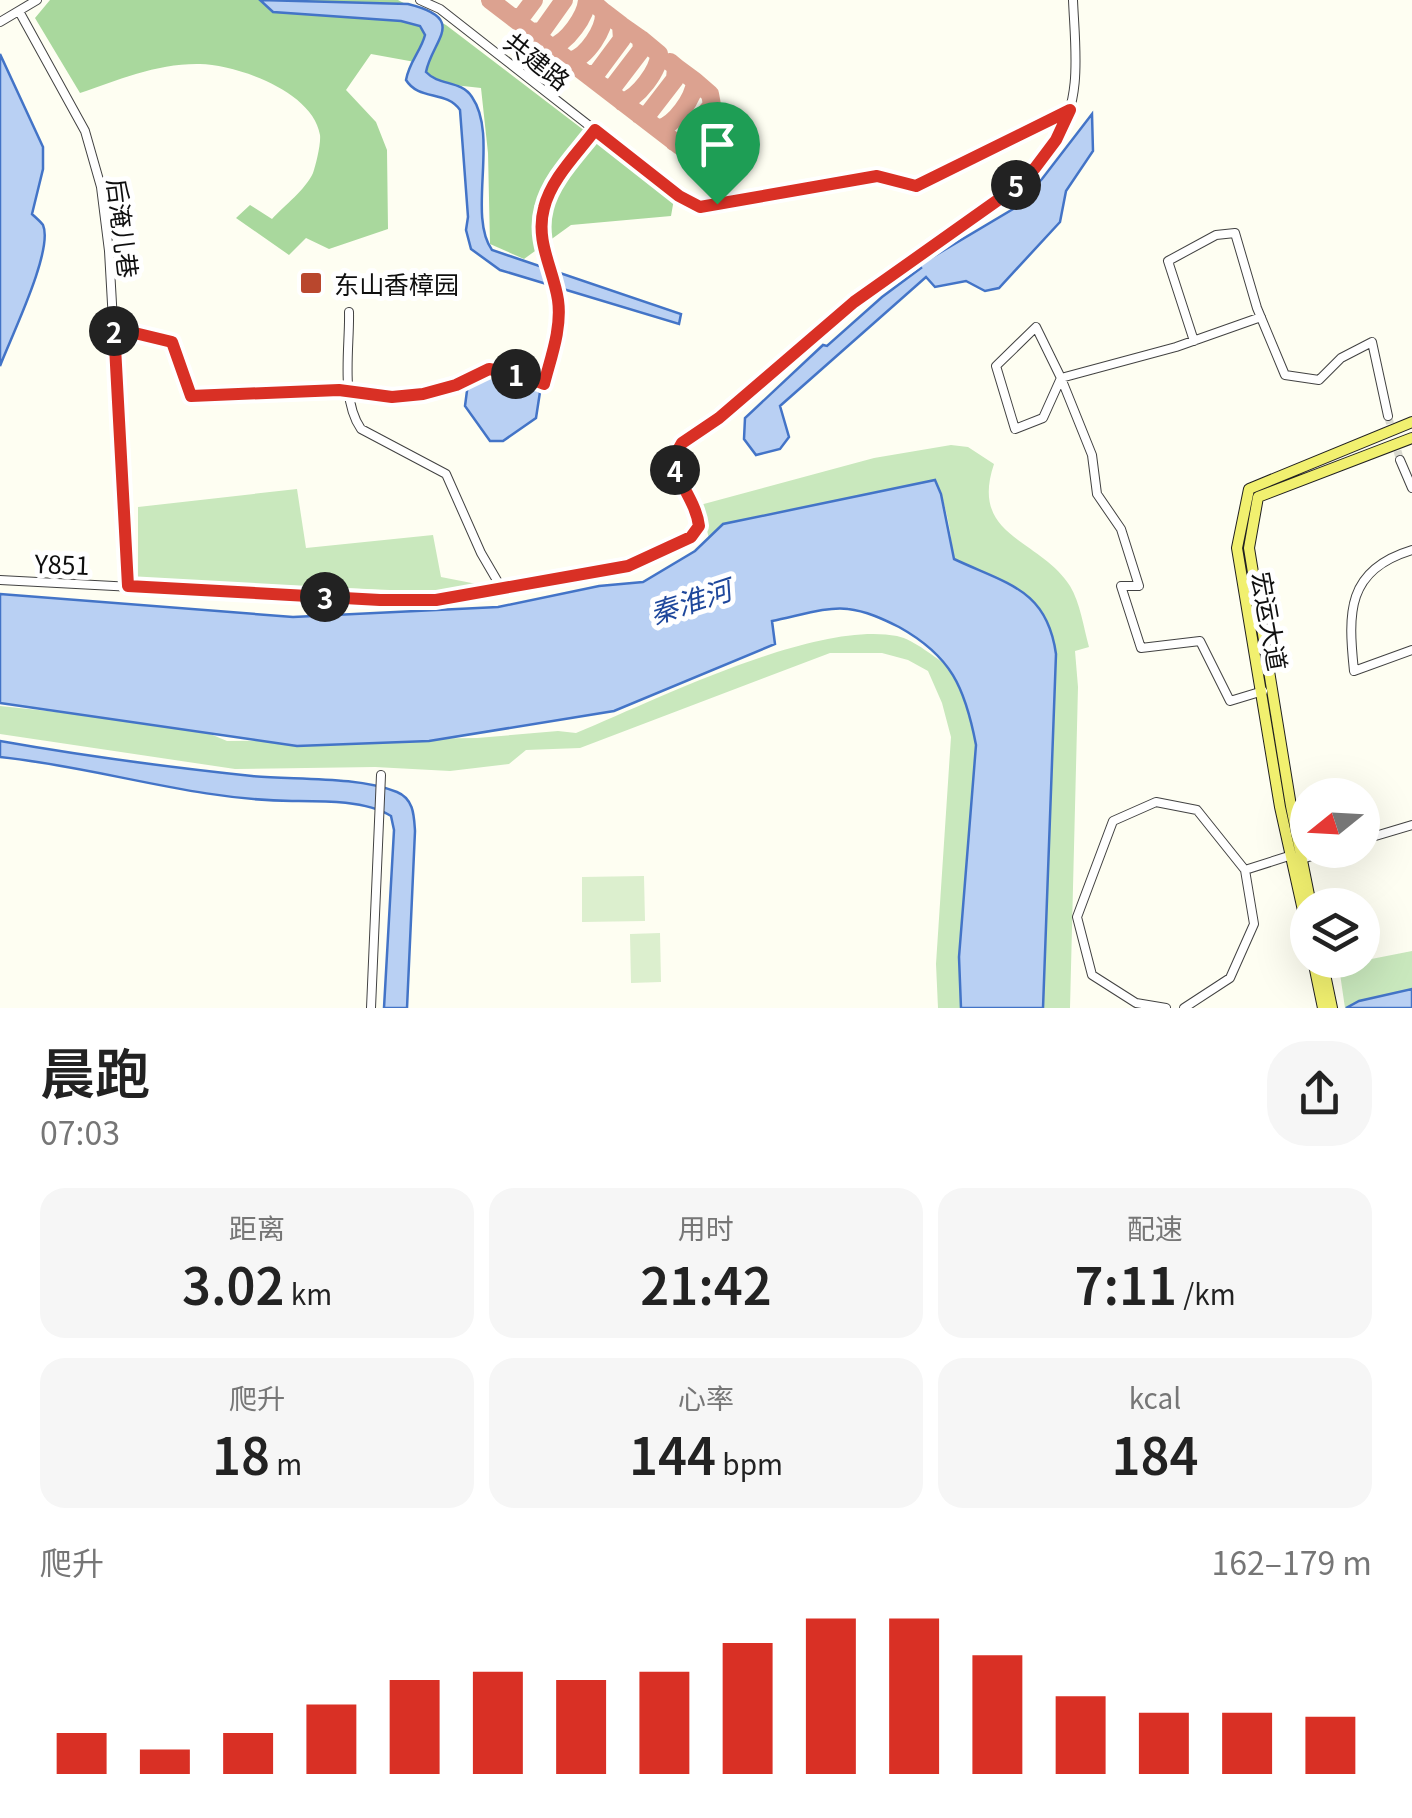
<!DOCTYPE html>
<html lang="zh">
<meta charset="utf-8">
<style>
body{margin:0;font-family:Georgia,"Noto Sans SC",serif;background:#f6f6f6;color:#222;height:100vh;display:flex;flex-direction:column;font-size:38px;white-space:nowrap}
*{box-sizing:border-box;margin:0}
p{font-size:32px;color:#767676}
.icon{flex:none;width:55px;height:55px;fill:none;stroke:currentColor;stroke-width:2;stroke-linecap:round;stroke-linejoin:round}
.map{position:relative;height:1008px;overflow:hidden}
.details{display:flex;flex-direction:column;background:#fff;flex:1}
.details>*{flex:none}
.needle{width:65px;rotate:252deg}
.fabs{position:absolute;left:1290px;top:778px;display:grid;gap:20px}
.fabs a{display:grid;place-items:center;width:90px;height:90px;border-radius:50%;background:#fff;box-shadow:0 10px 40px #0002;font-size:50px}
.pin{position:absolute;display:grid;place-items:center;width:85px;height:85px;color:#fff;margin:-102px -42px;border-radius:50% 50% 50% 0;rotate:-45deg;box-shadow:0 0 10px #0007}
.pin .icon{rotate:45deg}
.km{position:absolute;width:50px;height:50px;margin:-25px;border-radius:50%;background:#222;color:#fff;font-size:28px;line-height:50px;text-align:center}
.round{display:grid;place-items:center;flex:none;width:105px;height:105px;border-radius:40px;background:#f6f6f6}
.overview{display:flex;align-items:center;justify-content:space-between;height:170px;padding:0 40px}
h1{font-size:55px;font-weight:600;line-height:75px}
.figures{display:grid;grid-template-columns:repeat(3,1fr);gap:15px;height:170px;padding:10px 40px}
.figures div{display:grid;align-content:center;border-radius:25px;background:#f6f6f6;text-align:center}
.figures b{font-size:50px;font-weight:600}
.figures small{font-size:28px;font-weight:400}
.figures p{font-size:28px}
.chart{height:280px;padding:20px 40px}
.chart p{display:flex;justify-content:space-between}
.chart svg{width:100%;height:180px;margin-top:10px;stroke:#d93025;stroke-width:6}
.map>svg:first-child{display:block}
</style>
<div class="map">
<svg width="1412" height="1008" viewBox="0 0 1412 1008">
<rect width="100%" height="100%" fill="#fefef2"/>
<path fill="#c9e8bd" d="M951 445 968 447 994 464C969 538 1040 538 1070 586 1080 602 1084 629 1089 647L1075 651 1078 687 1070 1008H938L936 964 951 737 942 703 928 671 908 660 882 653H830L580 748 526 750 509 764 450 771 375 767 235 769 0 734V706L191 726 227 741 477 738 558 731 576 733C656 700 815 620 897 636 915 640 935 658 950 667 952 606 962 538 935 480L724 524 709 538 700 505 874 458Z
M297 489 306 548 433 535 441 577 487 586 435 592 138 579V507Z
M1412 951V1008H1345L1338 960 1351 963Z"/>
<path fill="#a9d89d" d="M50 0H398L446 25 674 199 671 216 571 225 524 259 490 244 488 153 481 88 427 82 426 64 371 54 346 90 376 122 387 150 388 229 329 249 306 238 289 255 236 218 250 205 272 219C284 206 306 189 313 173 316 164 321 144 320 135 313 91 237 65 200 64 158 63 118 80 80 93L35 18Z"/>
<path fill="#dcefce" d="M644 876 645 921 582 922V877Z
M660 933 661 982 631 983 630 934Z"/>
<path fill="#b9d0f3" stroke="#4374c7" stroke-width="2.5" d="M260 0 408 4C469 19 432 40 426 72 439 86 461 80 472 97 499 136 467 215 492 250L681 314 679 324 500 270 471 249 466 230 468 217 460 110C446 90 419 101 406 80 409 62 421 51 425 35L420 26 401 21 273 12Z
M0 54 43 147V169L32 214C34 216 42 223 43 225 54 250 10 339 0 366Z
M1092 114 1093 151 1066 191 1060 222 999 288 985 291 966 281 935 287 926 277 780 406 789 437 780 449 756 455 744 439 745 418 823 345 827 346 882 297 921 268 919 265 1013 209 1042 179Z
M490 373 518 378 540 392 536 418 503 441H490L465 406 468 383Z
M935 480 941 494 954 559C1007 584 1047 589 1056 654L1043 1008H961L959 957 976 745C965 687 951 656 899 627 883 619 866 611 848 609 826 606 795 617 772 621L775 644 614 711 429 741 297 746 0 703V594L293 617 498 607 599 586 643 582 695 551 723 524Z
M0 741C84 756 167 767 252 776 295 780 357 776 397 792 414 799 414 816 415 831L407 1008H384L394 830 391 816C365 800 321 801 292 801 193 800 98 767 0 757Z
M1412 989V1008H1346L1359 1001Z"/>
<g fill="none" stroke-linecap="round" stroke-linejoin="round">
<path stroke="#dca290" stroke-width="18" d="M490 0 680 146
M513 18 522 16 534 0
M532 32 542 31 564 0
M551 47C567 43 586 16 587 0
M570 61C587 57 605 29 604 12L590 0
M586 74H596L622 39 621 25 604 12
M605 88 613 87 642 49 641 39 621 25
M622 102C638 98 659 70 659 54L641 39
M639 115 648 114 675 79 676 67 670 62
M658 129C675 125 694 98 695 81L676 67
M674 142 684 139 712 105 710 94 695 81"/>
<path stroke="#dadad0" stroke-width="8" stroke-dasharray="8 4" stroke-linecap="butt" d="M1388 416 1400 460"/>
<defs>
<path id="minor" d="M420 0 440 9 679 196 700 207 877 176 916 186 1070 110
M20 13 85 131 101 187 109 251 128 585
M0 22 37 0
M349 312C350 347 340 399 361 429L446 474 481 553 502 589
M114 327 172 342 191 396 339 390 392 397 423 394 456 385 489 369 521 375 544 384C551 357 562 328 558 300 554 268 535 241 544 208 551 179 577 154 595 131
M1194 341 1168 261 1216 235 1235 233 1257 308 1285 375 1319 380 1341 358 1372 342 1388 416
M1061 378 1043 418 1015 429 996 366 1036 327 1061 378 1092 455 1097 494 1121 529 1139 586H1121L1141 648 1200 641 1230 701 1263 691
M1061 378 1176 347 1261 317
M1400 460 1412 488
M1412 550C1346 570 1348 613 1354 671L1412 650
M0 580 380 600C446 599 661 578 699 526 696 501 677 483 673 459 689 433 723 415 746 394 803 344 861 296 922 251 968 217 1025 191 1056 141 1083 98 1075 48 1073 0
M1362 840 1412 825
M1302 859 1331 850
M1245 870 1292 855
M371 1008 381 775
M1166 1008 1136 1003 1092 975 1077 917 1113 821 1156 802 1197 810 1245 870 1254 924 1230 978 1184 1008"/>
<path id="major" d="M1311 905 1291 806 1249 548 1258 497 1412 438
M1308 933 1280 807 1237 548 1249 489 1412 422
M1313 960 1323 1008
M1322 960 1332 1008"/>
</defs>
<use href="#minor" stroke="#424242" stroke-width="10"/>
<use href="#major" stroke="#202020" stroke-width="12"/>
<use href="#minor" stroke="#fff" stroke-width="8"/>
<use href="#major" stroke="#f1f06f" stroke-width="10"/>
</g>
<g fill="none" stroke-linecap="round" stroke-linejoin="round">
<defs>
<path id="route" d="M1070 110 1056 140 1035 168 1005 195 854 302 719 418 682 443 673 459C677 483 696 501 699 526L691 537 628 566 436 600H380L128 586 114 328 172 342 191 396 339 390 392 397 423 394 456 385 489 369 521 375 544 384C551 357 562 328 558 300 553 268 535 241 544 208 551 179 577 154 595 130L679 196 700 207 877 176 916 186Z"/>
</defs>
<use href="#route" stroke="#fff" stroke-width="20"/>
<use href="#route" stroke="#d93025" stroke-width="12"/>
</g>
<rect fill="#b9472d" stroke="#fff" stroke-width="4" x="299" y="271" width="24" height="24" rx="5"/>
<g text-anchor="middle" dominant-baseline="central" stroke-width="10" stroke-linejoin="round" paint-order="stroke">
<g font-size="25" fill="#0f0f0f" stroke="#fff">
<text transform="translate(538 60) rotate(38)">共建路</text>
<text transform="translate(124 228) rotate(83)">后淹儿巷</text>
<text transform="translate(62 563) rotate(2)">Y851</text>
<text transform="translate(1271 621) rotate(80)">宏运大道</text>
</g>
<g font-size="25" fill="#0f0f0f" stroke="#fff" text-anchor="start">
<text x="334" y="283">东山香樟园</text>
</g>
<g font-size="28" font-style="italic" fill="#1e479b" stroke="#fff">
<text transform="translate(690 600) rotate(-18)">秦淮河</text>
</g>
</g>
</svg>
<div class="fabs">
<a><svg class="needle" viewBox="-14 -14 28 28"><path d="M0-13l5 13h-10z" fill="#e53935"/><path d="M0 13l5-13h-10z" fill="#767676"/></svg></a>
<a><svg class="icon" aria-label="layers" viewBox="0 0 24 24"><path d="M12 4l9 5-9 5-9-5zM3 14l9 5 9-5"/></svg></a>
</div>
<div class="pin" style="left:717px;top:204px;background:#1e9e55"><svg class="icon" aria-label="arrive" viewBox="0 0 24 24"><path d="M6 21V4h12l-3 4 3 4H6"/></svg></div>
<b class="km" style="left:516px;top:374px">1</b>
<b class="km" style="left:114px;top:331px">2</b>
<b class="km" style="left:325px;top:597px">3</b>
<b class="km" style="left:675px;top:470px">4</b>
<b class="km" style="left:1016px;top:185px">5</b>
</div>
<section class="details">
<div class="overview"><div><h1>晨跑</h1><p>07:03</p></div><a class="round"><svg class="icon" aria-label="share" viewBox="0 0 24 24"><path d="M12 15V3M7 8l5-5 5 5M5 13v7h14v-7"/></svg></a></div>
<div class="figures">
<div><p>距离</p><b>3.02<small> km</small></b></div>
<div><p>用时</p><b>21:42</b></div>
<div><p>配速</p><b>7:11<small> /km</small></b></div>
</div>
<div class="figures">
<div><p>爬升</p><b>18<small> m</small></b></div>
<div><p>心率</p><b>144<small> bpm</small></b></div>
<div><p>kcal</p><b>184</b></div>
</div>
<div class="chart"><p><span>爬升</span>162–179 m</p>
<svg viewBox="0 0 160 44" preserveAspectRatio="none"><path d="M5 44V34M15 44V38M25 44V34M35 44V27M45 44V21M55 44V19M65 44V21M75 44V19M85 44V12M95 44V6M105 44V6M115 44V15M125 44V25M135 44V29M145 44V29M155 44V30"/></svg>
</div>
</section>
